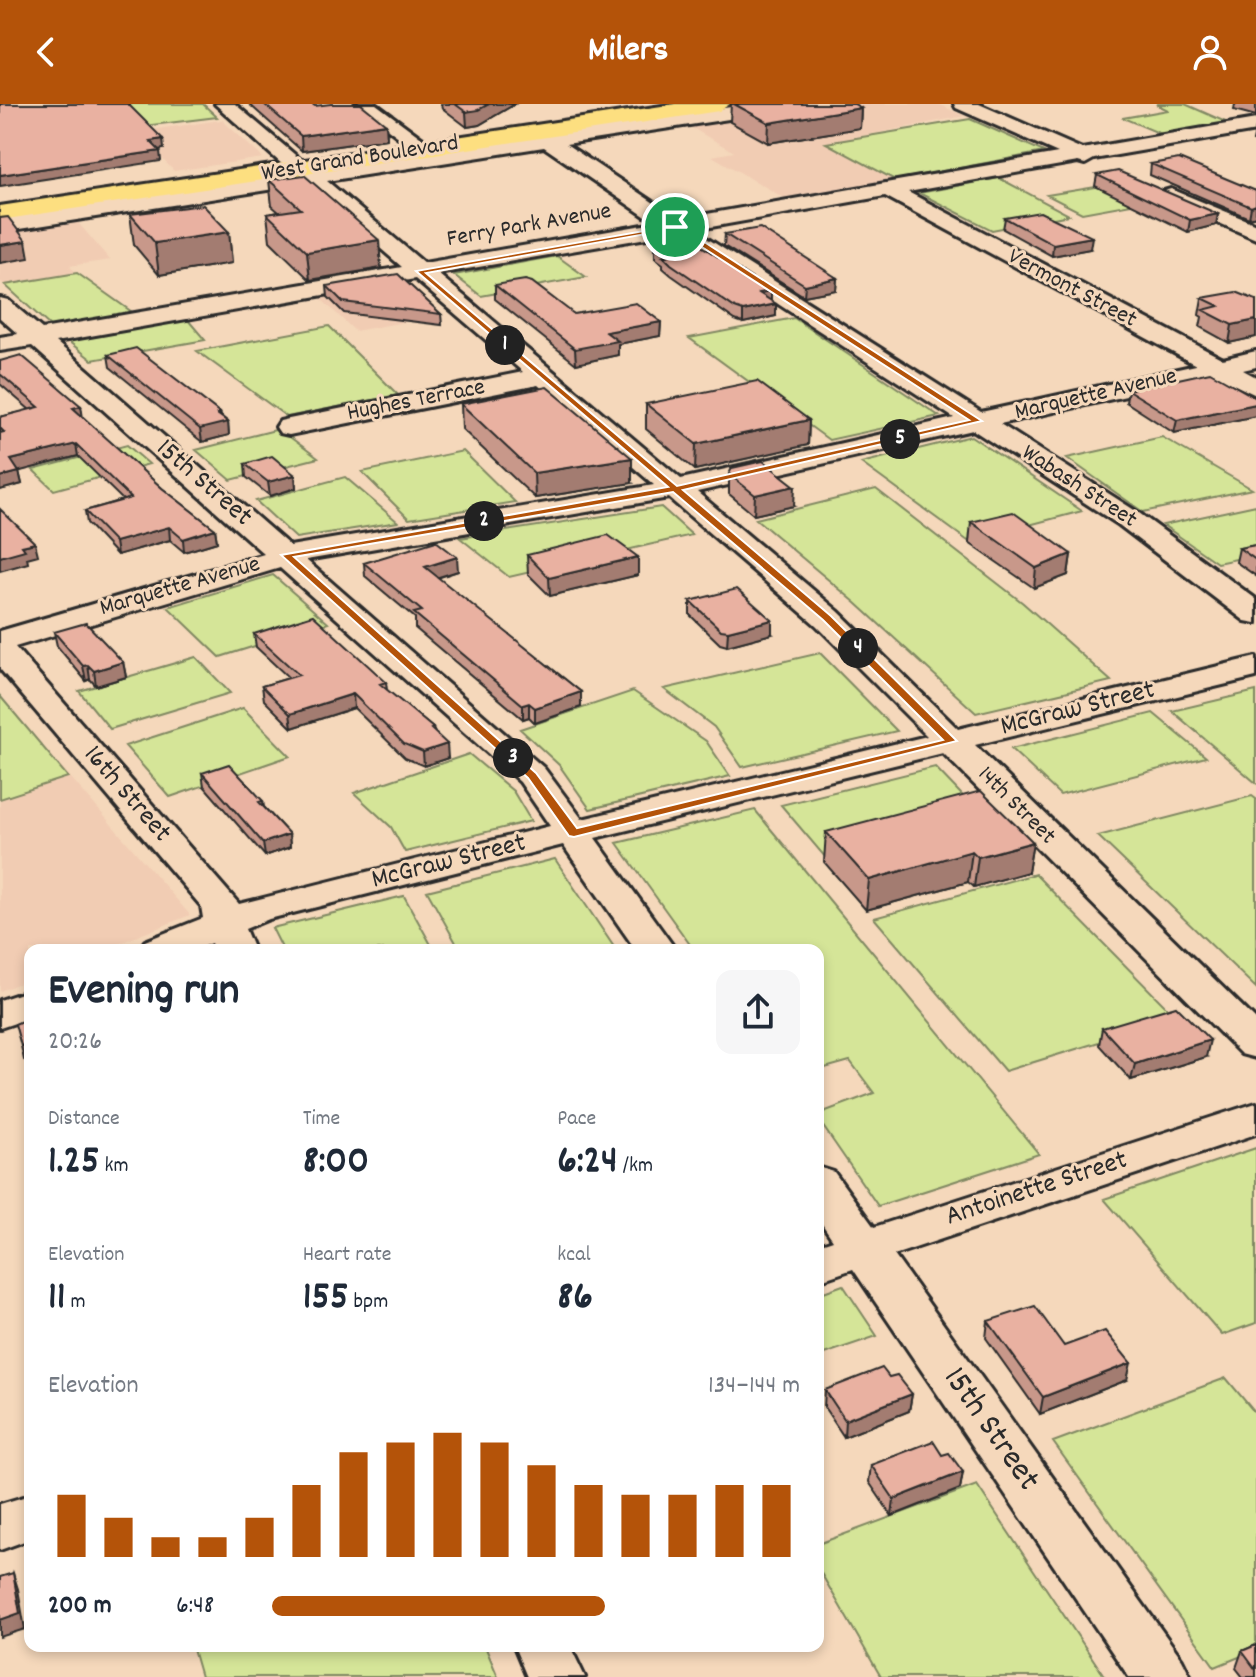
<!DOCTYPE html>
<meta charset="utf-8">
<style>
body{margin:0;font-family:Dekko,sans-serif;background:#f6f6f7;color:#1f2937;height:100vh;display:flex;flex-direction:column;font-size:30px;white-space:nowrap}
*{box-sizing:border-box;margin:0}
p{font-size:26px;color:#747a83}
.icon{flex:none;width:44px;height:44px;fill:none;stroke:currentColor;stroke-width:2;stroke-linecap:round;stroke-linejoin:round}
.map{position:relative;flex:1;overflow:hidden}
.sheet{position:absolute;left:24px;top:840px;width:800px;height:708px;display:flex;flex-direction:column;background:#fff;border-radius:16px;box-shadow:0 4px 12px #0003}
.sheet>*{flex:none}
.pin{position:absolute;display:grid;place-items:center;width:68px;height:68px;color:#fff;margin:-34px;border:4px solid #fff;border-radius:50%;box-shadow:0 2px 8px #0007}
.km{position:absolute;width:40px;height:40px;margin:-20px;border-radius:50%;background:#222;color:#fff;font-size:22px;line-height:40px;text-align:center}
.round{display:grid;place-items:center;flex:none;width:84px;height:84px;border-radius:16px;background:#f6f6f7}
.headline{display:flex;align-items:center;justify-content:space-between;height:136px;padding:0 24px}
h1{font-size:44px;font-weight:700;line-height:60px}
.stats{display:grid;grid-template-columns:repeat(3,1fr);gap:12px;height:136px;padding:8px 24px}
.stats div{display:grid;align-content:center}
.stats b{font-size:40px;font-weight:700}
.stats small{font-size:22px;font-weight:400}
.stats p{font-size:22px}
.chart{height:224px;padding:16px 24px}
.chart p{display:flex;justify-content:space-between}
.chart svg{width:100%;height:144px;margin-top:8px;stroke:#b45309;stroke-width:6}
ul{padding:0 24px;list-style:none;font-size:26px}
li{display:grid;grid-template-columns:128px 96px 1fr;align-items:center;height:60px}
li i{height:20px;border-radius:10px;background:#b45309}
header{display:flex;justify-content:space-between;align-items:center;height:104px;padding:0 24px;background:#b45309;color:#fff;font-size:36px;font-weight:700}
.map>svg:first-child{display:block}
</style>
<header><svg class="icon" aria-label="back" viewBox="0 0 24 24"><path d="M15 5l-7 7 7 7"/></svg>Milers<svg class="icon" aria-label="person" viewBox="0 0 24 24"><circle cx="12" cy="8" r="4"/><path d="M4 21q1-7 8-7t8 7"/></svg></header>
<div class="map">
<svg width="1256" height="1573" viewBox="0 0 1256 1573">
<rect width="100%" height="100%" fill="#f5d8bb"/>
<filter id="ink" filterUnits="userSpaceOnUse"><feTurbulence type="fractalNoise" baseFrequency=".0125" numOctaves="2"/><feDisplacementMap in="SourceGraphic" scale="16" xChannelSelector="R" yChannelSelector="G"/><feConvolveMatrix kernelMatrix="1 2 1 2 8 2 1 2 1" color-interpolation-filters="sRGB"/></filter>
<g filter="url(#ink)">
<path fill="#f1ccb3" d="M820 0H938L964 12 827 39 895 76 786 95 712 52 734 48 687 21Z
M222 16 263 54 174 67 136 28Z
M75 115 110 156 69 162 77 169 5 181 0 177V127Z
M400 180 437 212 355 227 320 194Z
M0 592 190 811 103 846H30V875L0 887Z"/>
<path fill="#d5e598" stroke="#808862" stroke-width="2" d="M122 0H203L217 13 144 22Z
M1156 0H1185L1228 19 1161 30 1123 14 1168 6Z
M970 15 1044 48 895 76 826 39Z
M999 74 1069 111 992 126 919 89Z
M1120 79 1159 95 1082 109 1047 91Z
M557 152 586 173 481 192 454 171Z
M77 169 132 208 51 223 5 181Z
M794 214 939 312 829 336 689 234Z
M188 216 205 236 92 256 68 237Z
M329 222 398 291 287 313 197 247Z
M279 325 318 354 231 376 196 346Z
M971 332 1082 407 968 437 861 359Z
M1162 333 1252 385 1143 408 1067 354Z
M127 341 149 360 54 386 33 366Z
M463 347 515 398 409 415 362 368Z
M345 373 398 418 296 434 256 397Z
M876 385 1023 499 1111 577 976 609 856 499 756 415Z
M1256 401V451L1217 459 1163 421Z
M661 403 692 431 509 473 460 434Z
M273 471 328 519 220 553 168 503Z
M820 549 897 627 742 663 714 623 664 585Z
M196 553 230 589 110 625 79 587Z
M633 587 706 637 730 672 590 705 559 661 520 625Z
M1256 587V679L1172 607Z
M0 592 68 673 0 695Z
M243 604 290 652 170 693 125 642Z
M1153 609 1206 653 1060 691 1011 645Z
M469 650 513 687 531 717 405 748 391 723 354 689Z
M935 663 983 713 825 753 781 701Z
M1252 692 1256 695V884L1098 732Z
M755 706 1039 1050 878 1102 818 1015V1010L874 989 850 957 818 966V846H694L617 739Z
M555 755 616 846H460L427 787Z
M1035 770 1177 914 1005 967 874 814Z
M404 792 434 846H283L272 824Z
M1256 1044V1219L1222 1231 1104 1095Z
M843 1181 877 1232 818 1252V1190Z
M1226 1274 1256 1310V1546L1215 1563 1053 1338Z
M977 1381 1105 1573H881L818 1464V1440Z
M192 1542H485L498 1573H201Z"/>
<g fill="none" stroke-linecap="round" stroke-linejoin="round">
<defs>
<path id="minor" d="M215 0H235L314 67 421 50 355 0H376L431 41 434 45 431 49 530 34 525 28 535 22 552 30 751 0H797L788 6 566 40 678 115 1058 49 956 4 954 0H979L1082 45 1256 15V27L1094 55 1085 60 1078 58 908 88 1223 255 1256 247V263L1243 266 1256 273V291L1216 272 1000 320 1139 409 1256 495V519L1245 517 1119 421 973 326 697 388 838 507 958 625 1256 553V573L975 641 1256 916V954L1241 950 943 649 595 734 676 846H636L563 741 269 815 245 825 254 846H214L211 839 194 846H139L145 837 203 814 201 802 0 565V527L264 450 32 242 0 247V233L18 230 0 214V194L8 196 42 225 402 163 306 80 0 128V114L293 70ZM544 43 655 119 424 159 327 77ZM885 92 1196 261 981 308 694 126ZM670 130 954 314 681 375 438 170ZM415 175 523 268 289 315 280 317 276 323 280 329 289 331 538 281 654 381 290 442 56 238ZM669 394 816 521 927 632 582 715 544 664 306 456ZM280 464 520 678 550 722 239 800 15 543Z
M1171 85 1256 120V135L1164 95 1160 91 1164 87Z
M30 886V914L0 924V896Z
M1256 999V1030L894 1151 1182 1555 1191 1573H1129L853 1165 818 1177V1141L833 1136 818 1114V1063L834 1068 874 1123Z
M30 1391V1435L0 1446V1400Z
M514 1542H570L585 1573H527Z"/>
<path id="major" d="M675 0H730L719 7 0 116V102Z"/>
</defs>
<use href="#minor" stroke="#2b2b2b" stroke-width="6"/>
<use href="#major" stroke="#2b2b2b" stroke-width="6"/>
<use href="#minor" fill="#f5d8bb" fill-rule="evenodd"/>
<use href="#major" fill="#fddf80" fill-rule="evenodd"/>
</g>
<path fill="#c8988a" stroke="#2b2b2b" stroke-width="2" d="M249 0H312L315 2 386 20 387 35 302 47Z
M441 0H515L479 21 467 23 442 4Z
M731 0H854L861 4 860 24 768 39 730 18Z
M1235 0H1256V12L1234 6Z
M1256 23V38L1253 37Z
M1151 60 1256 87V112L1249 114 1150 71Z
M1097 71 1218 110 1216 121 1188 128 1095 82Z
M269 76 381 164 310 176 270 137 267 110 279 108 272 102Z
M130 110 229 128 232 159 159 171 134 141Z
M1005 114 1090 145 1052 152 1003 125Z
M725 130 837 174 836 186 804 192 724 142Z
M655 143 771 197 776 212 743 219 735 216 671 171 663 164V160L655 154Z
M495 181 574 210 661 218 660 232 618 240V251L576 260 495 195Z
M327 182 441 210 442 221 344 209 328 193Z
M1202 194 1256 196V233L1229 239 1200 223 1202 213 1199 211Z
M108 251 220 309 221 312 228 318 229 331 202 338 110 263Z
M0 257 81 302 82 313 162 384 215 425 217 438 184 448 170 436 117 451 87 419 85 407 123 396 78 352 19 367 22 380 0 386V313L30 306 0 280Z
M1128 286 1256 294V312L1174 329 1126 298Z
M461 300 632 379 535 394 462 325Z
M646 300 809 316 808 341 695 366 646 325Z
M245 360 295 371 296 384 270 392 246 373Z
M729 370 794 402 754 411 729 390Z
M971 418 1071 450 1068 471 1034 484 969 439Z
M1256 441V472L1236 458 1239 444Z
M527 451 638 471 550 492 528 470Z
M364 459 458 467 437 474 581 588V603L535 619 529 613 523 615 415 524V514L365 472Z
M690 497 772 530 727 542 720 540 690 511Z
M54 528 123 558 126 573 96 582 90 575 86 577 57 542Z
M254 530 386 578 387 586 433 624 434 627 448 654 424 662 405 654 354 604 292 624 264 596 262 582 289 574 256 543Z
M202 669 263 697 264 703 289 730 290 743 265 752 204 682Z
M826 728 1033 738 1028 768 974 783 968 778 866 806 824 758Z
M1102 924 1206 953 1131 976 1099 941Z
M988 1217 1064 1242 1127 1276 1040 1310 986 1234Z
M889 1273 912 1290 909 1307 844 1333 824 1303 825 1286Z
M942 1351 963 1368 960 1385 892 1412 869 1378 871 1361Z
M1256 1541V1573H1243L1236 1564 1242 1547Z"/>
<path fill="#a37c71" stroke="#2b2b2b" stroke-width="2" d="M489 0H515L479 21 467 23 466 8Z
M861 4 860 24 768 39 769 19Z
M386 20 387 35 302 47 301 32Z
M163 35 164 45 151 47 150 37Z
M160 47 161 57 0 82V71Z
M1256 101V112L1249 114 1251 103Z
M1218 110 1216 121 1188 128 1190 116Z
M229 128 232 159 159 171 155 139Z
M1092 133 1090 145 1052 152 1053 140Z
M379 136 381 164 310 176 307 148Z
M26 137 29 154 0 159V141Z
M837 174 836 186 804 192 805 181Z
M771 187V199L759 189Z
M776 200V212L743 219V207Z
M1256 216V233L1229 239 1232 221Z
M661 218 660 232 618 240V251L576 260 575 245 606 228Z
M1256 300V312L1174 329 1177 316Z
M81 302 83 314 73 304Z
M220 309 222 319 228 318 229 331 202 338 200 325 217 310Z
M809 316 808 341 695 366 696 340Z
M76 340 78 352 13 369 11 356Z
M632 354V379L535 394 534 369Z
M19 368 22 380 0 386V373Z
M295 371 296 384 270 392 268 378Z
M795 382 794 402 754 411 755 391Z
M169 423 170 436 117 451 115 438Z
M215 425 217 438 184 448 183 435Z
M35 439 38 451 27 454 28 459 0 467V453L22 442Z
M1071 450 1068 471 1034 484 1036 464Z
M457 453 458 467 426 477 425 463Z
M638 453V471L550 492 549 474Z
M772 516V530L727 542 728 527Z
M123 558 126 573 96 582 94 567Z
M88 561 90 575 86 577 83 562Z
M581 588V603L535 619V604Z
M353 590 354 604 292 624 290 610Z
M529 599V613L523 615V601Z
M447 640 448 654 424 662 423 648Z
M289 730 290 743 265 752 263 739Z
M1033 738 1028 768 974 783 978 753Z
M972 747 968 778 866 806 869 776Z
M1210 936 1206 953 1131 976 1135 960Z
M30 940V955L24 956 21 942Z
M1131 1259 1127 1276 1040 1310 1043 1293Z
M912 1290 909 1307 844 1333 845 1316Z
M963 1368 960 1385 892 1412 894 1395Z
M13 1469 18 1485 25 1525 0 1533V1516Z
M96 1542H109L97 1546Z"/>
<path fill="#e9b1a1" stroke="#2b2b2b" stroke-width="2" d="M0 0H128L163 35 150 37 160 47 0 71Z
M264 0H312L315 2 331 0H361L386 20 301 32Z
M455 0H489L478 6 466 8Z
M734 0H854L861 4 769 19Z
M1179 55 1256 87V101L1251 103 1151 60Z
M1118 67 1218 110 1190 116 1097 71Z
M304 71 379 136 307 148 267 110 301 105 269 76Z
M203 101 229 128 155 139 130 110Z
M1040 108 1092 133 1053 140 1005 114Z
M8 113 26 137 0 141V114Z
M760 124 837 174 805 181 725 130Z
M692 136 771 187 759 189 776 200 743 207 735 204 671 160 663 152H667L655 143Z
M398 170 441 210 343 198 327 182Z
M525 176 532 178 574 210 636 199 661 218 606 228 618 237 575 245 495 181Z
M1236 188 1256 196V216L1232 221 1203 206 1219 202 1202 194Z
M136 244 220 309 217 310 228 318 200 325 108 251Z
M21 251 81 302 73 304 162 384 215 425 183 435 169 423 115 438 85 407 131 394 76 340 11 356 19 368 0 373V329L4 328 0 324V313L39 303 0 270V257Z
M1210 268 1256 294V300L1177 316 1128 286Z
M757 277 809 316 696 340 646 300Z
M547 283 632 354 534 369 461 300Z
M272 352 295 371 268 378 245 360Z
M763 357 795 382 755 391 729 370 732 364Z
M0 405 35 439 22 442 25 446 0 453Z
M1013 408 1071 450 1036 464 971 418Z
M608 431 638 453 549 474 527 451Z
M436 437 457 453 425 463 581 588 535 604 529 599 523 601 414 509 422 507 364 459Z
M1256 441V456L1239 444Z
M737 485 772 516 728 527 721 526 690 497Z
M313 511 386 578 380 580 433 624 431 625 447 640 423 648 404 640 353 590 290 610 262 582 299 571 254 530Z
M86 519 123 558 94 567 88 561 83 562 54 528Z
M229 660 263 697 259 698 289 730 263 739 202 669Z
M981 687 1033 738 978 753 972 747 869 776 826 728Z
M1176 902 1210 936 1135 960 1102 924Z
M30 913V940L21 942 15 920Z
M1035 1202 1064 1242 1105 1227 1131 1259 1043 1293 988 1217Z
M882 1264 889 1273 897 1271 912 1290 845 1316 825 1286Z
M933 1337 942 1351 949 1349 963 1368 894 1395 871 1361Z
M13 1469 20 1509 0 1516V1473Z
M1256 1541V1566L1242 1547Z"/>
</g>
<path fill="#b45309" stroke="#fff" stroke-width="2" fill-rule="evenodd" d="M678 121 982 317 683 386 831 512 957 637 574 733 569 732 528 674 281 451 668 383 416 167ZM674 125 969 316 677 382 426 169ZM673 388 823 516 943 636 577 724 536 669 294 453Z"/>
<g text-anchor="middle" dominant-baseline="central" stroke-width="6" stroke-linejoin="round" paint-order="stroke">
<g font-size="24" fill="#2b2b2b" stroke="#f5d8bb">
<text transform="translate(360 55) rotate(-9)">West Grand Boulevard</text>
<text transform="translate(529 122) rotate(-10)">Ferry Park Avenue</text>
<text transform="translate(1072 185) rotate(28)">Vermont Street</text>
<text transform="translate(1096 291) rotate(-13)">Marquette Avenue</text>
<text transform="translate(416 297) rotate(-11)">Hughes Terrace</text>
<text transform="translate(1079 383) rotate(33)">Wabash Street</text>
<text transform="translate(180 483) rotate(-16)">Marquette Avenue</text>
<text transform="translate(1016 702) rotate(45)">14th Street</text>
</g>
<g font-size="28" fill="#2b2b2b" stroke="#f5d8bb">
<text transform="translate(203 380) rotate(41)">15th Street</text>
<text transform="translate(1078 606) rotate(-14)">McGraw Street</text>
<text transform="translate(126 691) rotate(49)">16th Street</text>
<text transform="translate(449 759) rotate(-14)">McGraw Street</text>
<text transform="translate(1037 1086) rotate(-18)">Antoinette Street</text>
</g>
<g font-size="34" fill="#2b2b2b" stroke="#f5d8bb">
<text transform="translate(990 1326) rotate(55)">15th Street</text>
</g>
</g>
</svg>
<div class="pin" style="left:675px;top:123px;background:#1e9e55"><svg class="icon" aria-label="arrive" viewBox="0 0 24 24"><path d="M6 21V4h12l-3 4 3 4H6"/></svg></div>
<b class="km" style="left:505px;top:241px">1</b>
<b class="km" style="left:484px;top:417px">2</b>
<b class="km" style="left:513px;top:654px">3</b>
<b class="km" style="left:858px;top:544px">4</b>
<b class="km" style="left:900px;top:335px">5</b>
<section class="sheet">
<div class="headline"><div><h1>Evening run</h1><p>20:26</p></div><a class="round"><svg class="icon" aria-label="share" viewBox="0 0 24 24"><path d="M12 15V3M7 8l5-5 5 5M5 13v7h14v-7"/></svg></a></div>
<div class="stats">
<div><p>Distance</p><b>1.25<small> km</small></b></div>
<div><p>Time</p><b>8:00</b></div>
<div><p>Pace</p><b>6:24<small> /km</small></b></div>
</div>
<div class="stats">
<div><p>Elevation</p><b>11<small> m</small></b></div>
<div><p>Heart rate</p><b>155<small> bpm</small></b></div>
<div><p>kcal</p><b>86</b></div>
</div>
<div class="chart"><p><span>Elevation</span>134–144 m</p>
<svg viewBox="0 0 160 44" preserveAspectRatio="none"><path d="M5 44V25M15 44V32M25 44V38M35 44V38M45 44V32M55 44V22M65 44V12M75 44V9M85 44V6M95 44V9M105 44V16M115 44V22M125 44V25M135 44V25M145 44V22M155 44V22"/></svg>
</div>
<ul>
<li><b>200 m</b>6:48<i style="width:63%"></i></li>
</ul>
</section>
</div>
